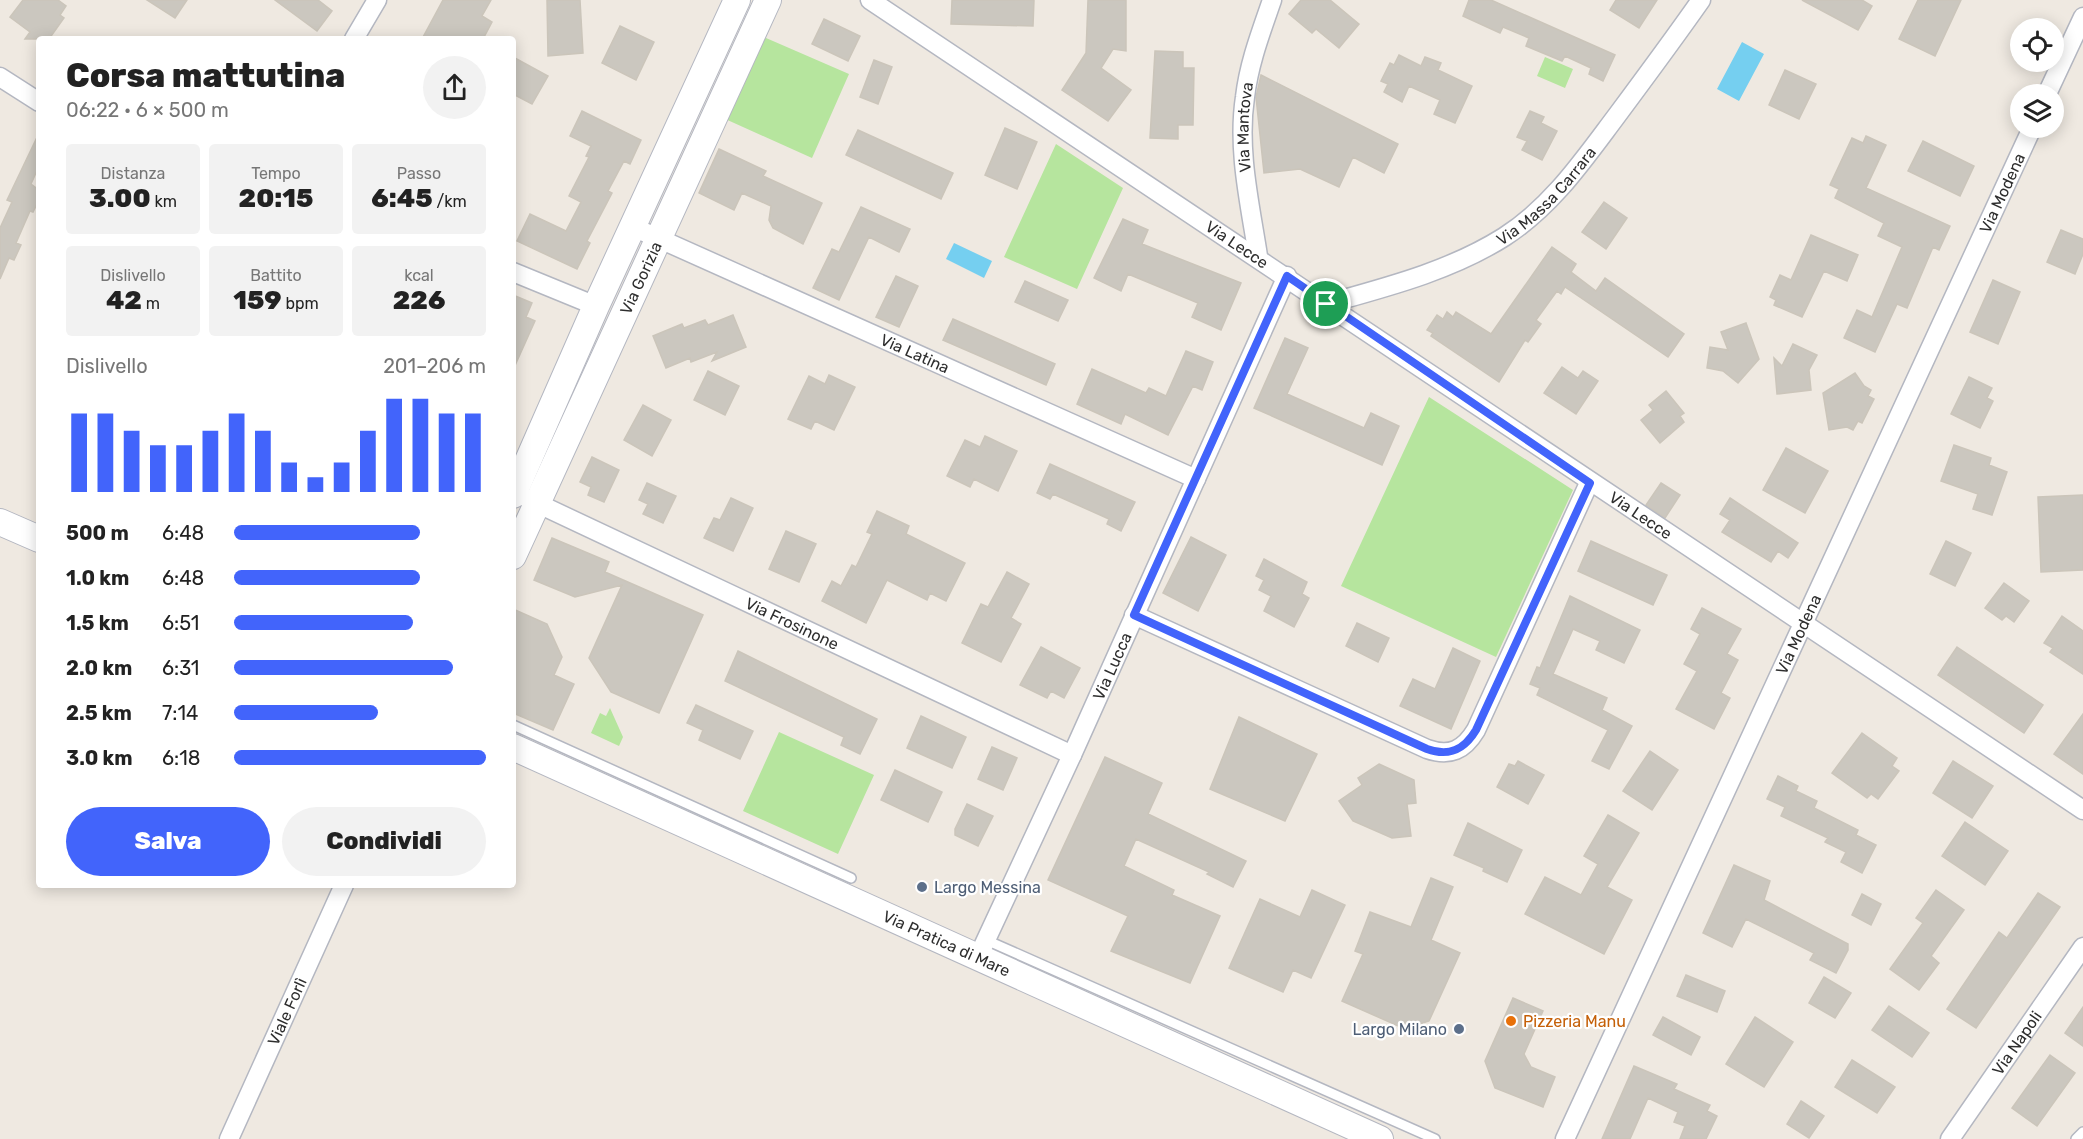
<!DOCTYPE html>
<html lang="it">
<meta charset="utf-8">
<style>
body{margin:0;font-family:Rubik,sans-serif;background:#f2f2f2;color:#222;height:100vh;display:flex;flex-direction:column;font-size:22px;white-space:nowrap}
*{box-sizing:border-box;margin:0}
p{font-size:20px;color:#767676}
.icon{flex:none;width:33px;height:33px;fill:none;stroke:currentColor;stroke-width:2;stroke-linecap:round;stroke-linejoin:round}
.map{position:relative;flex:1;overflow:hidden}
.sheet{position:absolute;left:36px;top:36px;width:480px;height:852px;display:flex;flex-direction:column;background:#fff;border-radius:6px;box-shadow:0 3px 15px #0003}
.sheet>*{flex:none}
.fabs{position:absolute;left:2010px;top:18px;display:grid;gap:12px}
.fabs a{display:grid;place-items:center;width:54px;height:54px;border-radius:50%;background:#fff;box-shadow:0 3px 15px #0003;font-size:30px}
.pin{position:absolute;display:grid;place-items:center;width:51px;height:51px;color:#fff;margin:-26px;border:3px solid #fff;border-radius:50%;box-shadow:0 2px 6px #0007}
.round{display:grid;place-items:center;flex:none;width:63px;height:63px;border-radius:32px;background:#f2f2f2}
.summary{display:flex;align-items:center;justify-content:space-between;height:102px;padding:0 30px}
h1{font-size:33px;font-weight:800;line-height:45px}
.figures{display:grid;grid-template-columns:repeat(3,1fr);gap:9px;height:102px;padding:6px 30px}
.figures div{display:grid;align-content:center;border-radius:6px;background:#f2f2f2;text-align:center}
.figures b{font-size:26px;font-weight:800}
.figures small{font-size:16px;font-weight:400}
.figures p{font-size:16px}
.chart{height:168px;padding:12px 30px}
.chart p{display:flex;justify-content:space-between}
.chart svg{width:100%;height:108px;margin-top:6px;stroke:#4264fb;stroke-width:6}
.primary-button{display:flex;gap:12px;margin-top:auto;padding:12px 30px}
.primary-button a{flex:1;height:69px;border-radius:36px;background:#4264fb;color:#fff;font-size:24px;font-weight:800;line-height:69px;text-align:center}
.primary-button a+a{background:#f2f2f2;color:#222}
ul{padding:0 30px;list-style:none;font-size:20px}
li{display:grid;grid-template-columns:96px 72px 1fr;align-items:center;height:45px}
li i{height:15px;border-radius:8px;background:#4264fb}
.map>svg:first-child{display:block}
</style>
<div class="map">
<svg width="2083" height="1139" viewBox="0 0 2083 1139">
<rect width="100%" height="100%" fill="#efe9e1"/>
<path fill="#b6e59e" d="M759 35 849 74 812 158 723 118Z
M1545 57 1573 69 1565 88 1537 76Z
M1056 144 1123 188 1077 289 1004 257Z
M1429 397 1573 490 1496 657 1341 586Z
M610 708 623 737 619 746 591 733 600 713 606 716Z
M779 732 874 775 838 854 743 811Z"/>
<path fill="#75cff0" d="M1742 42 1764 54 1739 101 1717 89Z
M954 243 992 261 984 278 946 259Z"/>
<path fill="#cbc7bf" stroke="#cbc5ba" stroke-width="1.5" d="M23 0H58L66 6 60 15 64 18 49 39H25L30 32 10 17Z
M147 0H187L175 18Z
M275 0H318L332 11 317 31Z
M443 0H491L482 16 492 22 483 39H422Z
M547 0H580L583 53 548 56Z
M952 0H1034L1033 26 951 24Z
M1088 0H1126V51L1113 49 1101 68 1131 90 1108 121 1062 90 1086 53Z
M1301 0H1330L1359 24 1339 48 1316 29 1312 33 1289 14Z
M1469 0H1491L1615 55 1603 81 1589 74 1591 68 1565 56 1562 61 1526 46 1529 38 1503 27 1500 33 1463 16Z
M1616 0H1657L1639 28 1610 10Z
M1802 0H1862L1872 6 1858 30Z
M1918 0H1961L1935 56 1899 39Z
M824 19 860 36 848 61 812 44Z
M620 26 654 42 636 80 602 63Z
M1155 51 1183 52V68H1194L1193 125H1178V139L1150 138Z
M1399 55 1421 66 1425 57 1441 63 1438 70 1472 86 1455 123 1434 114 1440 100 1409 86 1402 102 1384 92 1388 84 1381 81 1390 63 1394 65Z
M513 57 548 76 532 104 513 94Z
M874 60 892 67 878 104 860 97Z
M1785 70 1816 84 1799 119 1769 105Z
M1261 75 1398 144 1384 173 1353 157 1339 187 1300 169 1264 173 1256 97Z
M582 111 641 140 630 164 624 161 608 191 612 193 587 241 590 243 577 269 517 241 530 214 566 231 581 202 569 196 589 157 586 156 591 146 570 136Z
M1530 111 1544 117 1541 123 1557 131 1542 160 1522 150 1527 141 1517 137Z
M1005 128 1037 142 1017 189 985 175Z
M858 130 953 173 941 199 846 155Z
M39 133V166L31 184 39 190V200L33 212 30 211 16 243 21 245 14 260 9 258 0 279V228L12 202 7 200Z
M1866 136 1886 145 1866 188 1950 226 1939 250 1933 247 1907 308 1897 304 1875 352 1844 338 1857 310 1872 317 1902 247 1878 236 1884 223 1835 198 1839 189 1830 185 1852 138 1863 143Z
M1923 141 1974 166 1960 196 1908 171Z
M719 149 766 171 763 176 822 203 803 244 773 228 769 220 771 206 742 193 734 210 699 193Z
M1604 202 1627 218 1606 249 1582 232Z
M861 207 910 229 899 252 869 237 839 300 813 288 832 249 839 252Z
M1123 219 1148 230 1142 244 1241 283 1221 330 1192 317 1198 303 1128 274 1121 291 1094 278Z
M2061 230 2083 239V254L2075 274 2047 262Z
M1811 235 1858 255 1847 281 1824 271 1802 317 1774 305 1776 300 1770 297 1780 275 1791 280Z
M1552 247 1576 264 1571 272 1596 291 1605 278 1684 334 1668 357 1565 287 1561 294 1557 291 1536 320 1541 324 1528 342 1525 340 1499 382 1431 336 1433 333 1427 330 1437 315 1443 319 1447 312 1453 317 1456 312 1491 334Z
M896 276 918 286 899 327 876 317Z
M1993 280 2020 292 1998 344 1970 332Z
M1025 281 1068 300 1058 321 1015 302Z
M513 295 532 303 526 317 535 321 513 370Z
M733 315 746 347 712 361 717 352 691 362 690 358 666 368 653 336 682 324 684 328 705 320 708 325Z
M953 319 1055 364 1046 385 943 340Z
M1746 323 1759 359 1738 383 1723 371 1707 368 1710 347 1728 350 1721 332Z
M1285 338 1308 348 1287 394 1364 428 1371 413 1399 426 1382 465 1254 408Z
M1793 344 1817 355 1809 370 1811 390 1777 394 1774 358 1782 366Z
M1186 351 1213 362 1202 390 1193 386 1168 435 1125 414 1121 424 1077 404 1092 369 1146 393 1149 388 1166 396Z
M1562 367 1578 378 1583 371 1598 381 1576 414 1544 393Z
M708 371 739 386 725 415 694 400Z
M1855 373 1864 386 1871 390 1868 396 1874 399 1862 423 1858 421 1853 430 1847 427 1829 430 1823 393Z
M829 375 855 387 834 430 815 421 811 429 788 419 809 376 825 384Z
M1969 377 1992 388 1987 398 1993 401 1980 428 1951 414Z
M1666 391 1684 413 1680 416 1684 422 1660 443 1641 420 1653 410 1649 405Z
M643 405 671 420 652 456 624 440Z
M985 436 1017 451 998 491 974 479 970 487 947 476 965 440 980 447Z
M1954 445 1991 458 1989 465 2007 472 1992 515 1973 509 1978 494 1941 481Z
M1786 448 1828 471 1805 513 1763 490Z
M592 457 619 470 604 502 588 495 591 487 580 482Z
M1050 464 1135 502 1121 531 1107 524 1109 519 1053 494 1050 499 1037 493Z
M647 483 676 496 663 523 643 514 648 504 639 500Z
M1661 483 1680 495 1665 518 1646 505Z
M2083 495V570L2041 572 2038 497Z
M731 498 753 508 733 551 704 538 714 518 720 520Z
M1730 498 1798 543 1788 558 1778 551 1771 562 1722 532 1730 520 1720 514Z
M877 511 909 526 906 534 965 563 946 601 930 593 927 600 887 580 866 623 822 601 832 581 841 586 852 565 856 567 872 534 867 532Z
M786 531 816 544 799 582 769 569Z
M1191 537 1226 555 1198 611 1163 593Z
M552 538 609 562 605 572 703 615 659 713 611 692 589 658 622 585 575 597 534 580Z
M1591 541 1667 575 1653 605 1578 571Z
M1946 541 1971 553 1955 586 1930 574Z
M1264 559 1307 582 1302 594 1309 598 1294 627 1264 611 1271 596 1259 590 1264 580 1256 576Z
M1007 572 1029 584 1011 618 1021 624 1001 662 962 643 981 604 988 607Z
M2004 583 2029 601 2014 622 2006 616 2002 620 1985 608Z
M1570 596 1640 630 1624 663 1596 650 1600 641 1573 629 1553 674 1607 698 1602 710 1632 726 1609 769 1592 761 1608 730 1537 695 1540 688 1530 684 1537 667 1540 668Z
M1702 608 1741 629 1727 654 1738 660 1721 693 1730 698 1714 729 1676 709 1697 671 1684 664 1700 634 1691 629Z
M513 609 547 624 562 657 554 675 574 684 553 730 513 713Z
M2062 616 2083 631V674L2050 652 2053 648 2044 643Z
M1357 623 1389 638 1378 662 1346 646Z
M1041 647 1080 668 1064 698 1051 691 1047 698 1020 685Z
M1957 647 2043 705 2024 733 1938 675Z
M1453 648 1480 661 1451 729 1400 706 1413 679 1435 689Z
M738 651 877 719 860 754 841 745 844 737 725 681Z
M696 705 753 731 740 759 699 740 703 730 687 723Z
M2083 714V774L2054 754Z
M921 716 966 737 952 768 907 748Z
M1239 717 1317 754 1285 821 1210 789Z
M1862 733 1897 758 1892 766 1899 771 1878 799 1871 794 1867 798 1832 773Z
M992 747 1017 758 1003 790 978 779Z
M1650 751 1678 770 1652 810 1623 791Z
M1105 757 1162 783 1148 814 1246 861 1233 887 1207 874 1209 872 1136 839 1124 866 1174 890 1172 895 1220 916 1190 983 1111 951 1128 916 1048 880Z
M1518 761 1544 775 1528 804 1497 787 1509 764 1515 766Z
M1953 761 1993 786 1972 818 1933 793Z
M1379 764 1414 780 1416 803 1407 804 1411 836 1392 838 1353 821 1339 801 1362 785 1358 778Z
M895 770 942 792 928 822 881 800Z
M1778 776 1798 786 1796 791 1817 801 1814 808 1858 830 1856 835 1876 845 1862 873 1841 862 1846 852 1825 842 1828 838 1781 816 1785 807 1767 799Z
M967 804 993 816 978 846 955 835V829Z
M1608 815 1639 833 1607 887 1632 900 1604 954 1525 914 1545 877 1581 895 1598 864 1584 856Z
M1965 822 2008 851 1985 885 1942 856Z
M1468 823 1522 850 1507 882 1483 871 1484 868 1454 855Z
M1734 865 1770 881 1764 900 1848 944V950L1836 973 1810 960 1814 953 1746 919 1732 947 1703 933Z
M1431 878 1453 887 1431 940 1460 953 1429 1021 1405 1029 1342 1001 1363 954 1355 951 1370 912 1411 927Z
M1312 890 1345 905 1311 978 1293 970 1283 992 1229 968 1260 899 1300 917Z
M1936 890 1964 910 1931 956 1939 963 1919 990 1890 969 1923 923 1916 918Z
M2038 893 2060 907 1976 1028 1947 1009 1999 932 2007 938Z
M1862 894 1881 904 1871 925 1852 915Z
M1686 975 1725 991 1717 1012 1677 996Z
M1824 977 1851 993 1835 1018 1809 1003Z
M1513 998 1543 1011 1524 1054 1531 1067 1555 1077 1543 1107 1495 1088 1485 1061Z
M1889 1006 1929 1033 1912 1057 1872 1030Z
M2083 1007V1046L2065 1033Z
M1663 1017 1700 1037 1691 1055 1653 1035Z
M1755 1017 1793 1042 1764 1087 1726 1064Z
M2050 1055 2075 1073 2037 1126 2012 1108Z
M1852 1060 1895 1087 1877 1113 1835 1087Z
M1634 1066 1677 1084 1674 1089 1710 1105 1707 1111 1717 1116 1706 1139H1680L1685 1126 1674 1122 1678 1112 1648 1098 1630 1139H1602Z
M1801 1101 1824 1116 1809 1138 1787 1124Z"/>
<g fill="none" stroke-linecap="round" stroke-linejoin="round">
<defs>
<path id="lane" d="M513 725 851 878
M986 940 1435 1139
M2076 1139 2083 1132"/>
<g id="street">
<path id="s1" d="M870 0C1276 268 1678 542 2083 810"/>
<path d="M354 39 377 0"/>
<path d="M0 77 39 102"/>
<path d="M2047 94 2083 17"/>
<path id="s2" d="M633 227 1196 479"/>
<path id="s3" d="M1258 256C1250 204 1237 150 1245 97 1249 63 1261 32 1272 0"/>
<path d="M513 272 596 306"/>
<path id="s4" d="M1326 304C1387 287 1450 271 1504 237 1551 207 1582 162 1615 118 1644 79 1673 40 1701 0"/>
<path id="s5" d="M528 499 1072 755"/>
<path d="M1134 615 1427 749C1450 757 1464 750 1476 730L1589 483"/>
<path id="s6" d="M979 955 1072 755 1287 276"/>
<path id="s7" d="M229 1139 344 885"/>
<path id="s8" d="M1565 1139 2032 128"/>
<path id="s9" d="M1950 1139 2083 947"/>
</g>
<g id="secondary">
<path d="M513 495 596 306 737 0"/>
<path d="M0 522 39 539"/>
<path id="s10" d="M513 556 768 0"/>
<path id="s11" d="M513 747 1380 1139"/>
</g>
</defs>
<use href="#lane" stroke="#b4b7c1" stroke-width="12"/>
<use href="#street" stroke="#b4b7c1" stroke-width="21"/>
<use href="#secondary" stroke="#b4b7c1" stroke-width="28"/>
<use href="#lane" stroke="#fff" stroke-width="9"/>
<use href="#street" stroke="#fff" stroke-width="18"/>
<use href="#secondary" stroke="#fff" stroke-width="26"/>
</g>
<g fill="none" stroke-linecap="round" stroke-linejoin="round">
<defs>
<path id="route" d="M1287 276 1590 483 1476 730C1464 750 1449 757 1427 749L1134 615Z"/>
</defs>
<use href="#route" stroke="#fff" stroke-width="12"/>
<use href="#route" stroke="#4264fb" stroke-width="8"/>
</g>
<g fill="#5c6f8a" stroke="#fff" stroke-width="2">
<circle cx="922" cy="887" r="6"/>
<circle cx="1459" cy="1029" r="6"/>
</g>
<circle fill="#e8710a" stroke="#fff" stroke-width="2" cx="1511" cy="1021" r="6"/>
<g text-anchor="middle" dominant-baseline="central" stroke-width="4.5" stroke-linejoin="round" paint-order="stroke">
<g font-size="16" fill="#2e2e2e" stroke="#fff">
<text stroke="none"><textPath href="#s3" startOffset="130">Via Mantova</textPath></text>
<text stroke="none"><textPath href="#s8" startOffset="1042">Via Modena</textPath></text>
<text stroke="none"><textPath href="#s4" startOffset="250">Via Massa Carrara</textPath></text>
<text stroke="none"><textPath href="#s1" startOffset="441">Via Lecce</textPath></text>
<text stroke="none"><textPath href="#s10" startOffset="306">Via Gorizia</textPath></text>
<text stroke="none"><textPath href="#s2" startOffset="309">Via Latina</textPath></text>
<text stroke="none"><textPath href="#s1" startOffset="927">Via Lecce</textPath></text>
<text stroke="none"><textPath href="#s5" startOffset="292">Via Frosinone</textPath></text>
<text stroke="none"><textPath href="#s8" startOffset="556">Via Modena</textPath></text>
<text stroke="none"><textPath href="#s6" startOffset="318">Via Lucca</textPath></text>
<text stroke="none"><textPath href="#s11" startOffset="476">Via Pratica di Mare</textPath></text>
<text stroke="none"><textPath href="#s7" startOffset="140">Viale Forlì</textPath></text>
<text stroke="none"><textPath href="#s9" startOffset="117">Via Napoli</textPath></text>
</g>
<g font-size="16" fill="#4e5e75" stroke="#fff" text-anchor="start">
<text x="934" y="887">Largo Messina</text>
<text x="1447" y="1029" text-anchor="end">Largo Milano</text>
</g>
<g font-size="16" fill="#c56008" stroke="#fff" text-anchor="start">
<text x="1523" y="1021">Pizzeria Manu</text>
</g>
</g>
</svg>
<div class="fabs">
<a><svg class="icon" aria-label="locate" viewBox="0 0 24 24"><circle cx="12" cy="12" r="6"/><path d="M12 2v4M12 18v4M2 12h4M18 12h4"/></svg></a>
<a><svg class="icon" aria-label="layers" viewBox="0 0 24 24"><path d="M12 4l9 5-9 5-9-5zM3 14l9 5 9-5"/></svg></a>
</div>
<div class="pin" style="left:1326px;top:304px;background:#1e9e55"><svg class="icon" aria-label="arrive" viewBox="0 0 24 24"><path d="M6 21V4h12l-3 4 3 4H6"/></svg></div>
<section class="sheet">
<div class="summary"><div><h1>Corsa mattutina</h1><p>06:22 · 6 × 500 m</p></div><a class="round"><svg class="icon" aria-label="share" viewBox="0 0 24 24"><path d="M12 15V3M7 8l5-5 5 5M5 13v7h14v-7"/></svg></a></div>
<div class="figures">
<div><p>Distanza</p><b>3.00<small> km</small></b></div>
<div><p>Tempo</p><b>20:15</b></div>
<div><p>Passo</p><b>6:45<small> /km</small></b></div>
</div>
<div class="figures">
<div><p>Dislivello</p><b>42<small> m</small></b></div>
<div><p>Battito</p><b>159<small> bpm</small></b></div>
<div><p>kcal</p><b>226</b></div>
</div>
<div class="chart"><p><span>Dislivello</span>201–206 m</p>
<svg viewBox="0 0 160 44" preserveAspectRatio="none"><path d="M5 44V12M15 44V12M25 44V19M35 44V25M45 44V25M55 44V19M65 44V12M75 44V19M85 44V32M95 44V38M105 44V32M115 44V19M125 44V6M135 44V6M145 44V12M155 44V12"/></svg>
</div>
<ul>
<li><b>500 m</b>6:48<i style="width:74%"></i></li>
<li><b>1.0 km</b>6:48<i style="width:74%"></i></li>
<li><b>1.5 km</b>6:51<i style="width:71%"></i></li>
<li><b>2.0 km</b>6:31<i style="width:87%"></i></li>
<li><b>2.5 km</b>7:14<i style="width:57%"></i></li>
<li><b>3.0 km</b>6:18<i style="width:100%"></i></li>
</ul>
<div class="primary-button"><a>Salva</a><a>Condividi</a></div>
</section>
</div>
